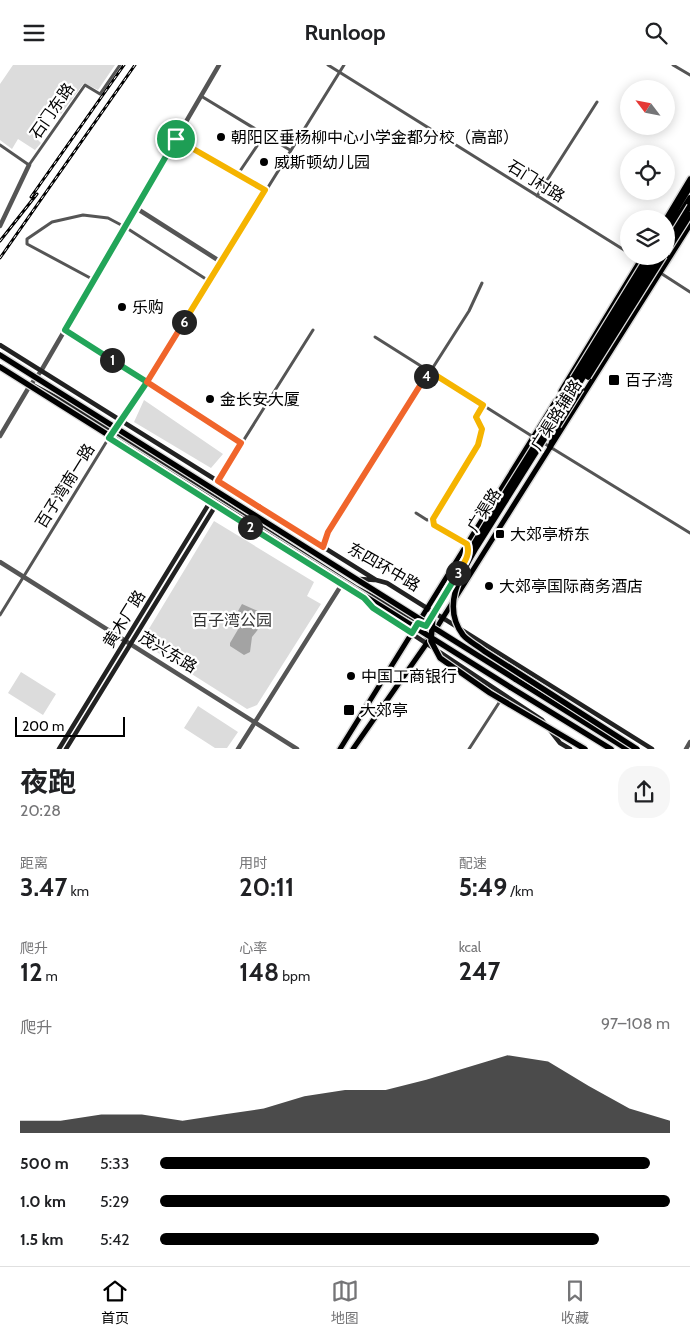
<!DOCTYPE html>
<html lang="zh">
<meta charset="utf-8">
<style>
body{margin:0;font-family:Cabin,"Noto Sans SC",sans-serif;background:#f6f6f6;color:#202124;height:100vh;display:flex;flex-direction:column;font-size:19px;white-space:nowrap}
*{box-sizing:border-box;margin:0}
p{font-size:16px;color:#757577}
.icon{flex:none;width:28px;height:28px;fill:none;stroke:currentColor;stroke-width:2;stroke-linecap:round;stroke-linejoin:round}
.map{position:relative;height:684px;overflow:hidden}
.sheet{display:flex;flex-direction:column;background:#fff;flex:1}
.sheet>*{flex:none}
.needle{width:32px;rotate:302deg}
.buttons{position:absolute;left:620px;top:15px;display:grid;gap:10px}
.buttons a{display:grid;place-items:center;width:55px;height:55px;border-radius:50%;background:#fff;box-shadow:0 2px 12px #0003;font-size:25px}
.scale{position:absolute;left:15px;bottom:12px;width:110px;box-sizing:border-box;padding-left:5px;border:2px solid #000;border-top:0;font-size:14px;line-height:18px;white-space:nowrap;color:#000;-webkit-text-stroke:4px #fff;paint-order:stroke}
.pin{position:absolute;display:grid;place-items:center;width:42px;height:42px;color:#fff;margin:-21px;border:2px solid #fff;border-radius:50%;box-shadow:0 1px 5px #0007}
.km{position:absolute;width:25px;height:25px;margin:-12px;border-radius:50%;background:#222;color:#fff;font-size:14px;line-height:25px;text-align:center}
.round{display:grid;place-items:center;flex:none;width:52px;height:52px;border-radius:20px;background:#f6f6f6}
.overview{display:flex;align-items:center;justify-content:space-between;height:85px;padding:0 20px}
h1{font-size:28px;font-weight:700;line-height:38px}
.figures{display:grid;grid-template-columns:repeat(3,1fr);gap:8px;height:85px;padding:5px 20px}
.figures div{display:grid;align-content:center}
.figures b{font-size:25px;font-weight:700}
.figures small{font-size:14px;font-weight:400}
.figures p{font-size:14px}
.chart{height:140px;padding:10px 20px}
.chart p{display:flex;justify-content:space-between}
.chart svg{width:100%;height:90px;margin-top:5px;fill:#000;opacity:.7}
ul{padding:0 20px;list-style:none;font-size:16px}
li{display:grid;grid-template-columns:80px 60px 1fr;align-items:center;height:38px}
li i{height:12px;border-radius:6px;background:#000}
header{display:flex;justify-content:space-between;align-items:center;height:65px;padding:0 20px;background:#fff;font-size:22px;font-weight:700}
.menu{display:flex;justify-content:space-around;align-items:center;height:70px;border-top:1px solid #e0e0e0;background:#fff;font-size:14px;color:#757577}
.menu a{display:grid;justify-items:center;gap:2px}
.menu .active{color:#000}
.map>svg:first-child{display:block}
</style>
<header><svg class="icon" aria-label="menu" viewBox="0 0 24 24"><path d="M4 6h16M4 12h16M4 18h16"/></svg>Runloop<svg class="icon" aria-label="search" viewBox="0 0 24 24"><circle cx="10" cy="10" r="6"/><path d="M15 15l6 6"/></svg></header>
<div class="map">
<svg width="690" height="684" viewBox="0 0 690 684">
<rect width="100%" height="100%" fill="#fff"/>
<path fill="#dcdcdc" d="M13 0H115L98 25 84 18 61 49 47 39 34 60 42 65 37 74 41 78 35 85 18 74 12 84 0 75V19Z
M144 335 223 389 211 403 134 357Z
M214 456 314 517 307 531 321 539 257 640 247 644 141 577Z
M21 607 56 629 43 650 8 628Z
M198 641 238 667 227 683H215L184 663Z"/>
<path fill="#a3a3a3" d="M242 539 260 547 264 557 252 572 250 587 244 590 230 581V578L243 556V550L238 546Z"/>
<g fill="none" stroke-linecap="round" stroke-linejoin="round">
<defs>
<path id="primary" d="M666 154 690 114
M561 326 643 191
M427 572V557L434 547
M340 684 555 337
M353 684 427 578 690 160"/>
<path id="trunk" d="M666 161 690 122
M666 171 690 133
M553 341 573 313
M550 382 558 361
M515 614 627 684
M510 622 611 684"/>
</defs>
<use href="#primary" stroke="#dbdbdb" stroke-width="8"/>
<use href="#trunk" stroke="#dbdbdb" stroke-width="8"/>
<path stroke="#555" stroke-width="3" d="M328 0 629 188
M673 0 690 10
M201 31 290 85
M176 74 265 125
M0 80 29 100 85 20 100 29 120 0
M238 109 265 69
M537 131 597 37
M633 191 641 196
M659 207 690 227
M94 215 27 179V174L52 157 83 150 108 153 125 162 209 216
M65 265 241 379
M375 272 535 373
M115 363 147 317 344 0
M542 377 690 468
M218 416 313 265
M416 448 427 455 433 454
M433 454 478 379 482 365 476 352 483 340
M433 454 435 460 467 479
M323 482 328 467 469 246 482 218
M0 550 110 371
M469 684 504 630"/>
<path stroke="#555" stroke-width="4.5" d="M136 143 221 197
M0 161 29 100
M0 371 29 322 41 306 219 0
M0 497 297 684
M238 684 342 519
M686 684 690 677"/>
<path stroke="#222" stroke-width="4.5" d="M0 280 376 515 387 518 652 684
M31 319 72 341 355 522 429 562
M360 514 374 515
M362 531 373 543 542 655 560 678 570 684
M59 684 210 437
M66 684 216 440"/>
<use href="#primary" stroke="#000" stroke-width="5"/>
<use href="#trunk" stroke="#000" stroke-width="5.5"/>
<defs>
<path id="rail" d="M31 132 124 0
M0 176 37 129
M0 193 135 0"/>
</defs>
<use href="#rail" stroke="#000" stroke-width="3"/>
<use href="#rail" stroke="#fff" stroke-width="1" stroke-dasharray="4" stroke-linecap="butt"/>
<defs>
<path id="trunk-bridge" d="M666 180 690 141
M666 188 690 150
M0 290 515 614
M0 302 510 622
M588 312 664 191
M573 313 648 191
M558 361 581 324
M585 684 490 628 440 593 431 576 433 552 445 527 490 452 653 191
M637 684 484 586C478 581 468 576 463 570 441 541 461 509 476 483L659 191"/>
</defs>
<use href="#trunk-bridge" stroke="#dbdbdb" stroke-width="8" stroke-linecap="butt"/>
<use href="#trunk-bridge" stroke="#000" stroke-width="5.5"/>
</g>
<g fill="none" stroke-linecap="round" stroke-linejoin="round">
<defs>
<path id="split-1" d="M112 295 65 265 176 74"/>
<path id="split-2" d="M112 295 147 317 109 373 250 462"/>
<path id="split-3" d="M250 462 364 533 373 543 412 568 418 558 426 561 458 508"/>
<path id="split-4" d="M426 311 429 306 483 340 476 352 482 364 478 380 433 454 434 460 467 479C471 490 463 499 458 508"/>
<path id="split-5" d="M259 442 323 482 328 467 426 311"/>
<path id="split-6" d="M184 257 147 317 241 378 218 416 259 442"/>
<path id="split-7" d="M176 74 265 125 184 257"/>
</defs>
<use href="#split-1" stroke="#fff" stroke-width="10"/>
<use href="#split-2" stroke="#fff" stroke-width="10"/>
<use href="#split-3" stroke="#fff" stroke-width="10"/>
<use href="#split-4" stroke="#fff" stroke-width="10"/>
<use href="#split-5" stroke="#fff" stroke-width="10"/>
<use href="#split-6" stroke="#fff" stroke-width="10"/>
<use href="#split-7" stroke="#fff" stroke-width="10"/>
<use href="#split-1" stroke="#22a559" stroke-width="6"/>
<use href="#split-2" stroke="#22a559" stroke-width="6"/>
<use href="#split-3" stroke="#22a559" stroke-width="6"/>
<use href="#split-4" stroke="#f5b400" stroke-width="6"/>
<use href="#split-5" stroke="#f0652b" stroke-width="6"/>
<use href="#split-6" stroke="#f0652b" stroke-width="6"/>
<use href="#split-7" stroke="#f5b400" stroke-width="6"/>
</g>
<g fill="#000" stroke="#fff" stroke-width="2">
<circle cx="221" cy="72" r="5"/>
<circle cx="264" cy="97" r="5"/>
<circle cx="122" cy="242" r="5"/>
<rect x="608" y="309" width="12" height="12" rx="2.5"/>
<circle cx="210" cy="334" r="5"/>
<rect x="495" y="464" width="10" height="10" rx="2.5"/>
<circle cx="489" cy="521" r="5"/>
<circle cx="351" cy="611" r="5"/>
<rect x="343" y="639" width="12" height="12" rx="2.5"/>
</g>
<g text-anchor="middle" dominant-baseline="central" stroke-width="4.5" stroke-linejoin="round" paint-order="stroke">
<g font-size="16" fill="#000" stroke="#fff">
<text transform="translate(52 46) rotate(-55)">石门东路</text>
<text transform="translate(536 116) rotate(32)">石门村路</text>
<text transform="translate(556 350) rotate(-58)">广渠路辅路</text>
<text transform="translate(65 421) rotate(-58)">百子湾南一路</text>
<text transform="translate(484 445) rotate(-58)">广渠路</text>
<text transform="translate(384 502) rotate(30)">东四环中路</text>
<text transform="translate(124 554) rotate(-58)">黄木厂路</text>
<text transform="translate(168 587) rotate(31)">茂兴东路</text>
</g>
<g font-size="16" fill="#000" stroke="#fff" text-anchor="start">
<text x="231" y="72">朝阳区垂杨柳中心小学金都分校（高部）</text>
<text x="274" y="97">威斯顿幼儿园</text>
<text x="132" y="242">乐购</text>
<text x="625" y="315">百子湾</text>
<text x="220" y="334">金长安大厦</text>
<text x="510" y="469">大郊亭桥东</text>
<text x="499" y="521">大郊亭国际商务酒店</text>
<text x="361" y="611">中国工商银行</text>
<text x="360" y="645">大郊亭</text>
</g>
<g font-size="16" fill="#333" stroke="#fff">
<text x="232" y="555">百子湾公园</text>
</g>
</g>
</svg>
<div class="buttons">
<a><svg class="needle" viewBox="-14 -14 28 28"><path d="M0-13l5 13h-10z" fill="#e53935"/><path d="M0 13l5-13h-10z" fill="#757577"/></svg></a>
<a><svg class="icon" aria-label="locate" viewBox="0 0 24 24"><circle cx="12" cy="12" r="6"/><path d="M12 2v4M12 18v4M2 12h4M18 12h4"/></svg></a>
<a><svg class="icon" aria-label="layers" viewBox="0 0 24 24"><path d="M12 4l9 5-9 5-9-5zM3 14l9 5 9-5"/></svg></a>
</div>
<div class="scale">200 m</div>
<div class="pin" style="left:176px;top:74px;background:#1e9e55"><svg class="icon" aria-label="arrive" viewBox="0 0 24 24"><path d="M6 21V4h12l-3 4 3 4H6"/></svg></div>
<b class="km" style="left:112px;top:295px">1</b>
<b class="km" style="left:250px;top:462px">2</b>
<b class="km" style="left:458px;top:508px">3</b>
<b class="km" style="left:426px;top:311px">4</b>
<b class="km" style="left:184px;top:257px">6</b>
</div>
<section class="sheet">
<div class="overview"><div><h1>夜跑</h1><p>20:28</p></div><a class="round"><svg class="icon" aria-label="share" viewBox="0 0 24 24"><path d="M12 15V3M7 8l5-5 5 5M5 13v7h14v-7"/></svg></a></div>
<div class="figures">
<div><p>距离</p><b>3.47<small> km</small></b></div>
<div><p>用时</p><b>20:11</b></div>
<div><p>配速</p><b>5:49<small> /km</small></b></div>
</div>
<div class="figures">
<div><p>爬升</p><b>12<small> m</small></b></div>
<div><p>心率</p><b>148<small> bpm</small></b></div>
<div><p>kcal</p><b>247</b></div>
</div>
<div class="chart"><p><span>爬升</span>97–108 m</p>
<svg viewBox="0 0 160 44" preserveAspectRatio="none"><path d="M0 44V38L10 38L20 35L30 35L40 38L50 35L60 32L70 26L80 23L90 23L100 18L110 12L120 6L130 9L140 21L150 32L160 38V44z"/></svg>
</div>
<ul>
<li><b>500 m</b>5:33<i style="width:96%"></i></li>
<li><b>1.0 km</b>5:29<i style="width:100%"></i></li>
<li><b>1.5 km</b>5:42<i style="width:86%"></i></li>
</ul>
</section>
<nav class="menu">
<a class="active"><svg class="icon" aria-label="home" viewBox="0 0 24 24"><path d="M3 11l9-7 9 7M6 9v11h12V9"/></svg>首页</a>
<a><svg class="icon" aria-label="map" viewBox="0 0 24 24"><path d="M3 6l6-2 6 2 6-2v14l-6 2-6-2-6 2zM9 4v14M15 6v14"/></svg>地图</a>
<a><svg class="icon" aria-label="saved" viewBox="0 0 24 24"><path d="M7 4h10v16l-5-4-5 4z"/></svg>收藏</a>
</nav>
